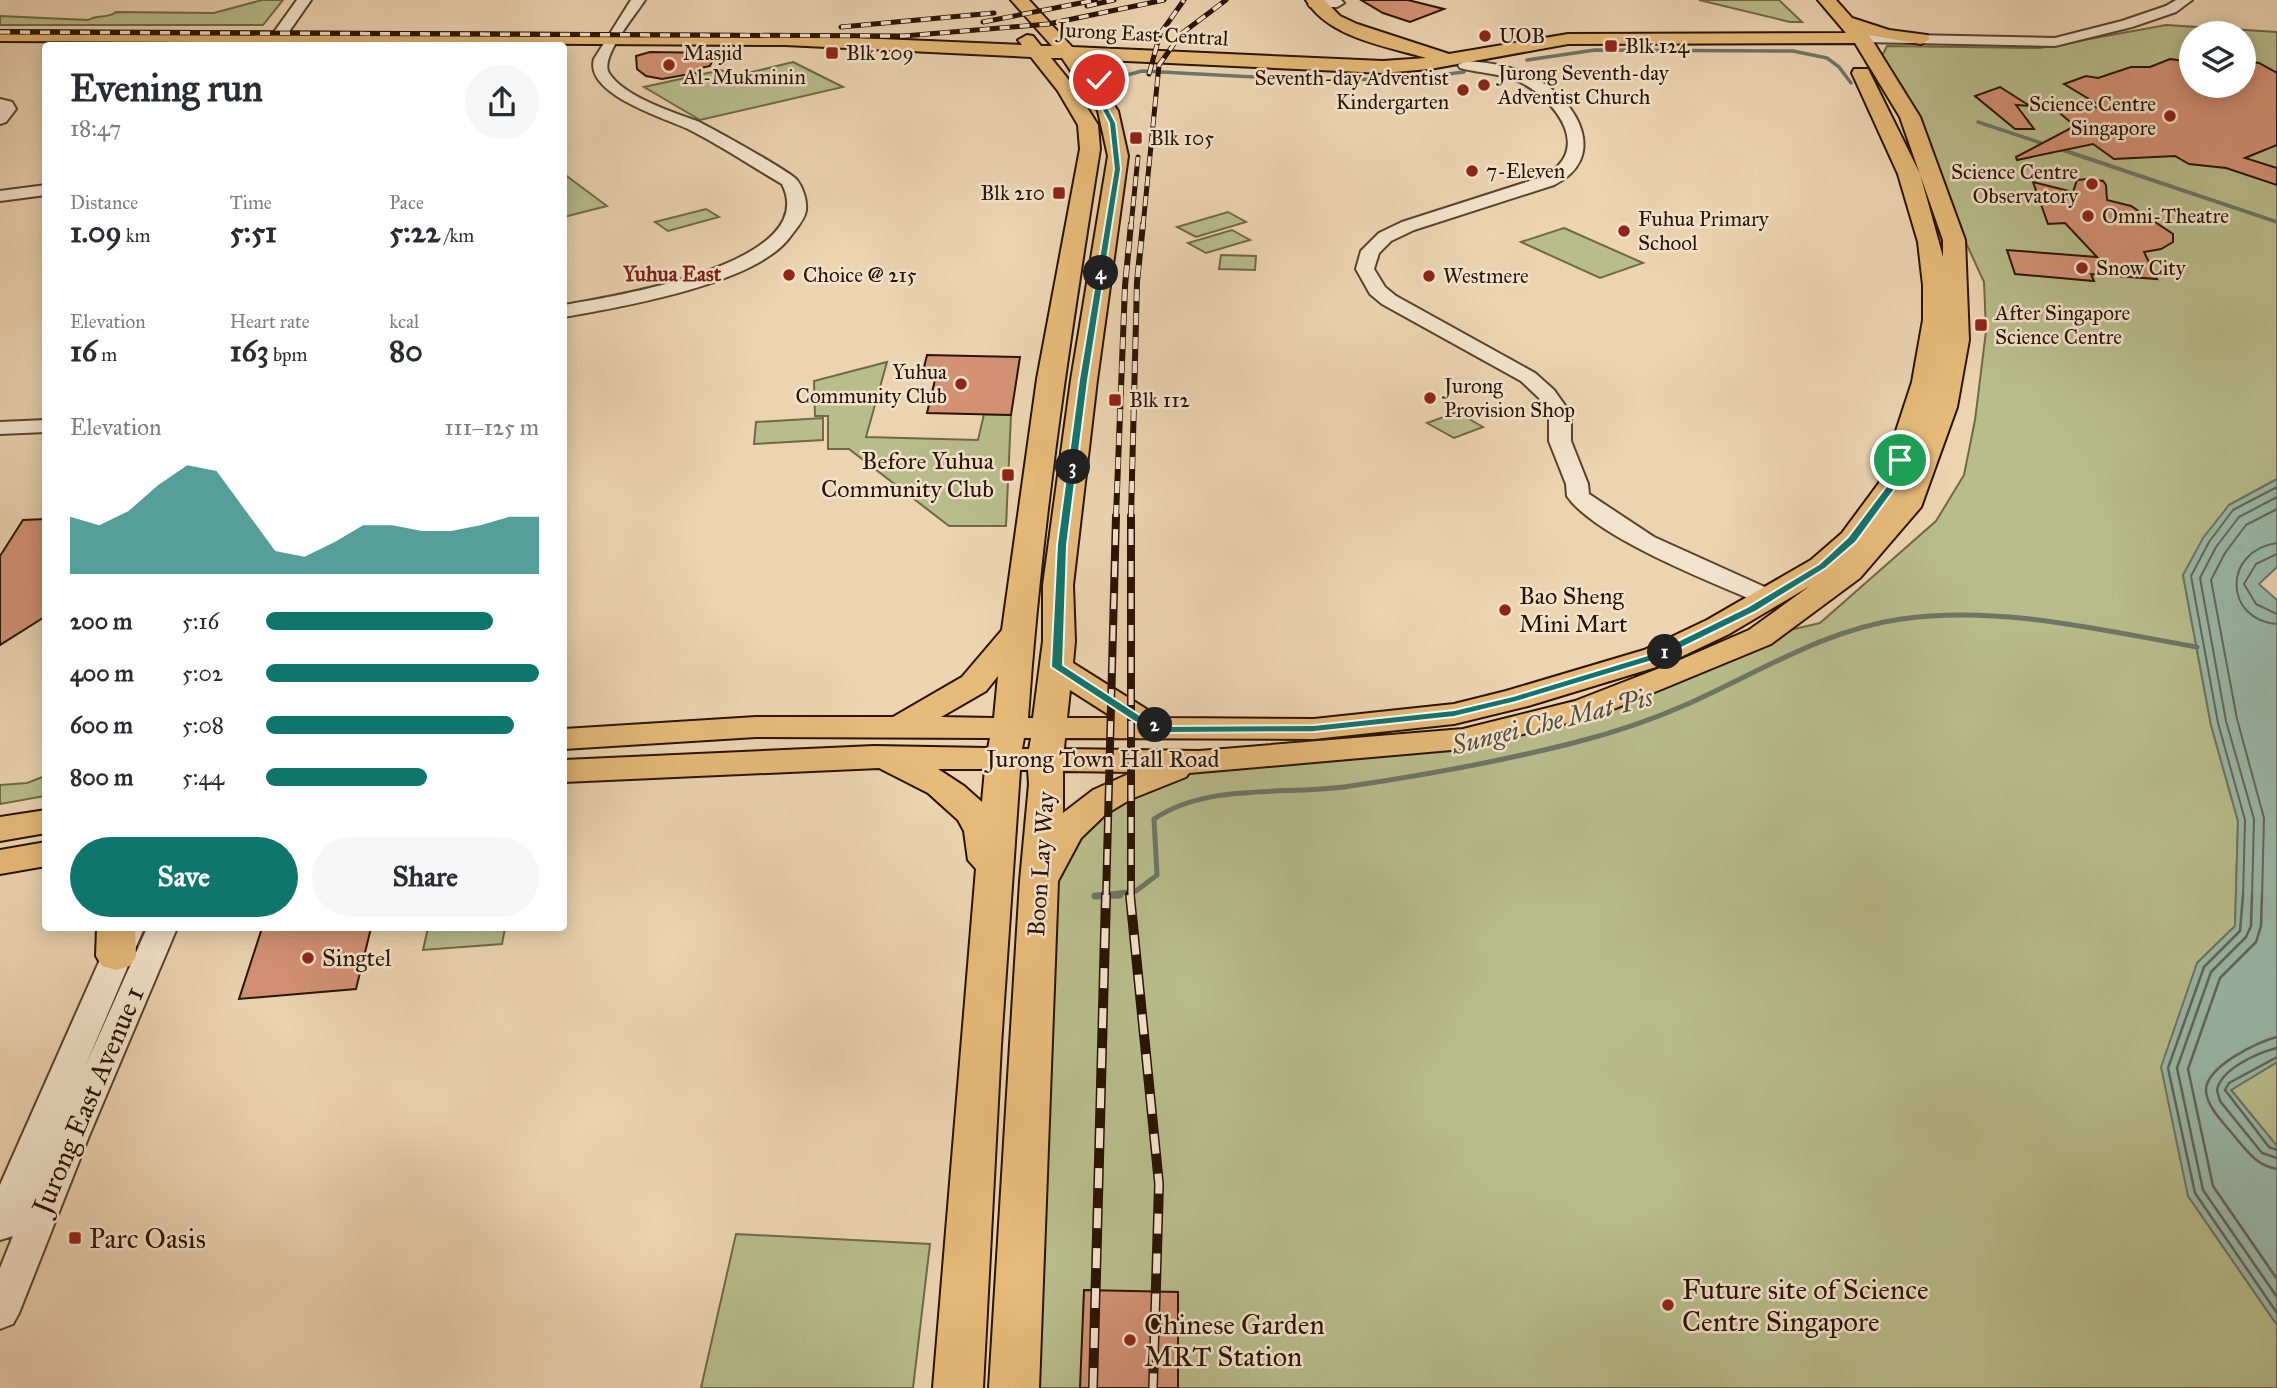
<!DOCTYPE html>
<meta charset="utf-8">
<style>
body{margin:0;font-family:"IM FELL Great Primer",serif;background:#f7f7f7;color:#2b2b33;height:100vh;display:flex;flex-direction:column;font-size:26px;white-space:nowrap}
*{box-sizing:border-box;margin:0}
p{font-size:23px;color:#7c7c81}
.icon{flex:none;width:38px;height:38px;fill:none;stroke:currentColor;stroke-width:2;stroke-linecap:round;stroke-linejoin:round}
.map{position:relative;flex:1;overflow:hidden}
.sheet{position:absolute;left:42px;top:42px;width:525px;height:889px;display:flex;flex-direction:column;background:#fff;border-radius:7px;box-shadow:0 4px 18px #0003}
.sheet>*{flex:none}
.controls{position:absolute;left:2179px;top:21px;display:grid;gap:14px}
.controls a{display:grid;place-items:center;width:77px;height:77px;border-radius:50%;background:#fff;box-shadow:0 4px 18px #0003;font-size:35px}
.pin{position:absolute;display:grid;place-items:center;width:60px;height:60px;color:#fff;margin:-30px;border:4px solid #fff;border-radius:50%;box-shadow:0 2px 7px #0007}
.km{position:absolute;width:35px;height:35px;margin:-18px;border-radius:50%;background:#222;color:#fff;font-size:19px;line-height:35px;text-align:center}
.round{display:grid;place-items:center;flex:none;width:74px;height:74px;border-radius:37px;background:#f7f7f7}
.overview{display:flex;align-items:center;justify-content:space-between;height:119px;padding:0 28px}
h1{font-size:38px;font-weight:700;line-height:52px}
.metrics{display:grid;grid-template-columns:repeat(3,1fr);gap:10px;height:119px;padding:7px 28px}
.metrics div{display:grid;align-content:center}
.metrics b{font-size:30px;font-weight:700}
.metrics small{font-size:19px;font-weight:400}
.metrics p{font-size:19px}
.chart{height:196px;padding:14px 28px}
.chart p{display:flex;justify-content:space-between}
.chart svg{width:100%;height:126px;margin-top:7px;fill:#0f766e;opacity:.7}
.action{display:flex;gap:14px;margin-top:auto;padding:14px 28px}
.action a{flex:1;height:80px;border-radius:42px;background:#0f766e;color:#fff;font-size:28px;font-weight:700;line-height:80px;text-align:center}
.action a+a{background:#f7f7f7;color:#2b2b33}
ul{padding:0 28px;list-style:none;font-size:23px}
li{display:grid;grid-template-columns:112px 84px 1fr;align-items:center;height:52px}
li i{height:18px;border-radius:9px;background:#0f766e}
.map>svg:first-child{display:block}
</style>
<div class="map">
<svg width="2277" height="1388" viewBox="0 0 2277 1388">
<rect width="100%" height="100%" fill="#ecd4b1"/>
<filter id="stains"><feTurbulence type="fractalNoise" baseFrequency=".00286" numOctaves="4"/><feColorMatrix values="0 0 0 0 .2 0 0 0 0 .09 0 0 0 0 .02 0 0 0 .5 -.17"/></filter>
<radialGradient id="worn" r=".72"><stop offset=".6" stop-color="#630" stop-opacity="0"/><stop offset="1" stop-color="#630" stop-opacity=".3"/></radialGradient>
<path fill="#b8bd8b" stroke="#716847" stroke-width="2" fill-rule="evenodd" d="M262 0H283L263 25H0V16L88 20C97 14 108 19 116 12L214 13Z
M1699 0H1779L1802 22H1790Z
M2166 25 2277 32V479L2229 505 2183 575 2211 725 2238 821 2235 926 2197 963 2188 1196 2277 1325V1388H1014L1039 881 1069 828 1173 770 1463 739 1587 708 1760 637 1820 623 1936 521 1964 475 1975 420 1986 331 1984 282 1881 58 1887 46 2040 48ZM2191 33H2244V86H2191Z
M793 62 843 87 700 120 644 87 721 70 736 76Z
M564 174 607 206 564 217Z
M706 209 719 217 668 231 655 222Z
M1228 212 1246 222 1196 237 1177 227Z
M1564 228 1643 263 1600 278 1521 242Z
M1232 230 1250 240 1206 253 1188 243Z
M1221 255 1256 256 1255 270 1219 269Z
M887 362 866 437 978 440 984 414 1011 415 1006 526H949L849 449H828V416H815L814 381Z
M1457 412 1483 427 1454 438 1427 423Z
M823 418V440L754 444 756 422Z
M45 776V796L0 804V785L27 783Z
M428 928H505L502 944 423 950Z
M2277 1062V1146L2231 1090Z
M736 1234 930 1244 913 1388H701Z"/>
<path fill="#99b8a9" stroke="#6d7667" stroke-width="2" d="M2069 151 2277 221V223L2065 152Z
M2277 479V567L2259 584 2277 600V1062L2231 1090 2277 1146V1325L2188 1196 2161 1067 2197 963 2235 926 2238 821 2211 725 2183 575 2203 538 2229 505Z"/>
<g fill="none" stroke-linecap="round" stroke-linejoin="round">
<path stroke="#626656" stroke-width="2" d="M2277 543C2222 551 2224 620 2277 624
M2277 554 2256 564 2244 584 2256 604 2277 614
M2243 897 2245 820 2218 723 2191 576 2209 542 2233 510 2277 487
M2252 897 2254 819 2226 721 2200 578 2216 547 2239 517 2277 497
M2262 897 2264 818 2237 719 2211 580 2225 553 2246 525 2277 509"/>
<path stroke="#626656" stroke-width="2.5" d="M2243 895 2240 931 2204 967 2168 1068 2195 1193 2277 1313
M2252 895 2251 926 2246 937 2211 972 2177 1068 2203 1190 2277 1297
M2262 895 2261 926 2256 942 2220 978 2188 1069 2213 1186 2277 1279
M2277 1037C2257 1042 2205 1067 2206 1091 2207 1108 2225 1124 2235 1137 2248 1152 2256 1165 2277 1169
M2277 1048C2257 1053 2221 1069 2217 1090L2220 1101 2262 1153 2277 1158
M2277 1057 2229 1083 2225 1090 2269 1147 2277 1150"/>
<path stroke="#6d7667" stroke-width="3.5" d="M1527 60 1595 50 1793 51 1827 58 1839 67 1851 83
M1114 84 1120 77 1142 71C1250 76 1356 87 1464 72
M1978 122 2041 143"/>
<path stroke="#6d7667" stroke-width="5" d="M1095 896 1136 891 1157 875 1154 819C1207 783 1282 795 1344 787 1420 776 1498 762 1573 743 1613 733 1652 720 1690 703 1759 672 1825 630 1901 619 2000 605 2100 630 2197 647"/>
<path stroke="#6d7667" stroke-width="7" d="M1095 896 1120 895"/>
</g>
<path fill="#d49275" stroke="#2a1303" stroke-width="2" d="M1361 0H1408L1444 9 1410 22 1383 13Z
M650 52 716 53 710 66 697 69 696 73 662 79 646 76 637 69 636 56Z
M2170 59 2191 62V86H2244V61L2259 63 2277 73V145L2245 158 2277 168V185L2226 168 2189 164 2175 156 2114 159 2093 144 2017 160 2016 157 2075 126 2048 103 2104 108 2064 84 2086 76 2098 78 2131 67H2150Z
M2000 87 2030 106 2016 105 2034 129H2015L1975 96Z
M2088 179 2103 181 2106 185 2107 200 2131 206 2173 234V242L2161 249 2144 252 2157 279 2091 274 2094 281 2015 274 2007 250 2097 257 2065 223 2048 224 2033 182 2073 192 2077 180Z
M927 355 1020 357 1011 415 927 413 935 380H921Z
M46 519V616L0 645V556L23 520Z
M262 928H371L356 989 239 999Z
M1084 1290 1178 1292V1388H1080Z"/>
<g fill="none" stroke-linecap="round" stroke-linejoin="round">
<defs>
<path id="minor" d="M297 0H311L279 46H264Z
M631 0H645C636 14 599 58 609 73 623 96 672 112 697 121 710 127 791 172 797 180 803 188 807 200 806 210 805 219 796 229 790 237 756 284 620 307 564 317V305C611 297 823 264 782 184 751 166 720 145 688 129 665 118 584 94 594 59Z
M1315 0H1341L1344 3 1337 7H1310L1308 4Z
M2176 0H2192L2176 12 2132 27 2055 46 1862 42 1855 38 1862 34 2055 38 2122 21 2166 6Z
M1465 61C1490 62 1516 67 1538 80 1579 103 1608 158 1554 185L1414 230 1391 241 1379 253 1374 269 1385 287 1396 296 1535 373 1554 390 1571 414V441L1588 484 1589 494 1654 537 1778 593 1781 598 1778 603 1769 605 1760 603C1713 583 1595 537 1567 496L1566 484 1549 441V414L1539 398 1521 381 1382 304 1370 294 1356 269 1361 251 1379 233 1402 222 1542 177C1595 151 1556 99 1518 81 1499 73 1479 73 1460 68L1458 65Z
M0 99 12 102 16 109 6 122 0 124Z
M46 185V195L0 201V191Z
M46 420V432L0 434V422Z
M114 928H144L85 1067 147 928H177L89 1136 19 1313 13 1324 0 1329V1268L15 1231 13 1236 0 1240V1185Z"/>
<path id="major" d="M1011 0H1029L1072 47 1383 61 1426 58C1386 46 1329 38 1306 0H1324L1340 16 1357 24 1449 54 1568 34 1846 33 1818 0H1836L1852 18 1889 30 1927 35 1930 39 1921 44 1869 35 1920 117 1965 240 1969 340 1957 407 1921 507 1860 578 1771 644 1599 715 1463 749 1189 773 1186 777 1131 799 1106 814 1081 838 1058 881 1039 1388H989L1020 881 1029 784 1028 770H1020L1001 1045 983 1388H933L976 869 968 860 964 831 958 820 928 793 879 768 564 782V760L874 746 988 748 990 738 756 737 564 749V729L756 717H893L962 677 1002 630 1037 379 1080 149 1078 125 1058 91 1031 57 785 45 0 41V31L785 35 1022 45 1018 40 1027 35 1033 36 1041 46H1052ZM1855 43 1900 117 1943 240V257L1920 174 1870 73 1868 69H1854L1852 73 1898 174 1918 242 1923 285V320L1912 382 1879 483 1842 533 1811 560 1707 620 1644 650 1506 691 1454 704 1314 719 1168 718 1151 712 1073 663 1075 641 1073 585 1097 380 1128 156 1118 111 1083 59 1383 73 1430 69 1568 44ZM1051 58H1062L1098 111 1108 156 1071 380 1043 585V641L1033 718H1028C1041 527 1070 338 1100 149L1098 125 1073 85ZM1810 586 1749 630 1673 663 1575 701 1463 729 1199 751 1064 749 1065 738 1314 739 1454 724 1528 706 1666 664 1729 634ZM998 676 994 718 941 717 986 691ZM1070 690 1114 718H1067ZM1024 738H1031L1029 749H1022ZM938 769H985L982 802 964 786ZM1063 771 1133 772 1093 790 1063 813Z
M46 810V833L0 841V817Z
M46 842V866L0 874V850Z
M97 928H135L136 956 130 966 116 970 102 966 96 956Z"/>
</defs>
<use href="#minor" stroke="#5a432e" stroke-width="4"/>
<use href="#major" stroke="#2a1303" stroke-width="4"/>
<use href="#minor" fill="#f3e3cc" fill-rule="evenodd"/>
<use href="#major" fill="#e6ba78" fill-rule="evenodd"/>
<defs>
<path id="rail-far3" d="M1087 6 1114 0
M983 22 1096 0
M841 27 994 13
M0 32 904 36 1048 24 1164 0
M1149 74 1160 34 1184 0
M1131 226 1138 157
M1143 226 1159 65 1181 34 1226 0"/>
<path id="rail-far2" d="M1116 517 1125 286 1131 224
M1131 517 1137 282 1143 224"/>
<path id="rail-far1" d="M1106 897 1116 516
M1131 897V516"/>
<path id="rail" d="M1130 895 1159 1184 1153 1388
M1093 1388 1106 895"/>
</defs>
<use href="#rail-far3" stroke="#2a1303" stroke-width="5"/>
<use href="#rail-far2" stroke="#2a1303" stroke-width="6"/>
<use href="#rail-far1" stroke="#2a1303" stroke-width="8"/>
<use href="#rail" stroke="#2a1303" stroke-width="10"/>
<use href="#rail-far3" stroke="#f3e3cc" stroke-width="3.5" stroke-dasharray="10" stroke-linecap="butt"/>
<use href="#rail-far2" stroke="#f3e3cc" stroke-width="4.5" stroke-dasharray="12" stroke-linecap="butt"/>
<use href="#rail-far1" stroke="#f3e3cc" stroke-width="5" stroke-dasharray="16" stroke-linecap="butt"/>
<use href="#rail" stroke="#f3e3cc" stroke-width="7" stroke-dasharray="20" stroke-linecap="butt"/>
</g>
<path fill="#0f766e" stroke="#fff" stroke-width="2" d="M1097 78 1102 80 1097 87 1116 123 1121 169 1088 380 1067 545 1063 665 1143 717 1169 726 1314 725 1454 710 1513 696 1651 654 1747 607 1819 564 1848 537 1888 484 1896 460 1900 457 1905 460 1897 486 1856 542 1826 568 1755 612 1659 659 1516 702 1454 717 1314 732 1168 733 1135 722 1051 667 1057 545 1079 380 1114 169 1109 123 1090 87Z"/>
<g fill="#8f2418" stroke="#f3e3cc" stroke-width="2.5">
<circle cx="1485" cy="36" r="7"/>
<rect x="1604" y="39" width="14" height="14" rx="3.5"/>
<rect x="825" y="46" width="14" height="14" rx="3.5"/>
<circle cx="669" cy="65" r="7"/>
<circle cx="1484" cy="85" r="7"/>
<circle cx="1463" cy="90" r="7"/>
<circle cx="2170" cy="116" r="7"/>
<rect x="1129" y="131" width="14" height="14" rx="3.5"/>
<circle cx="1472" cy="171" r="7"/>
<circle cx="2092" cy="184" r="7"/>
<rect x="1052" y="186" width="14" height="14" rx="3.5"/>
<circle cx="2088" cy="216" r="7"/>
<circle cx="1624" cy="231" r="7"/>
<circle cx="2082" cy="268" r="7"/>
<circle cx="789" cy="275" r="7"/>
<circle cx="1429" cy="276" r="7"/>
<rect x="1974" y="318" width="14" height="14" rx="3.5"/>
<circle cx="961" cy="384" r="7"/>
<circle cx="1430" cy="398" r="7"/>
<rect x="1108" y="393" width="14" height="14" rx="3.5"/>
<rect x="1001" y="468" width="14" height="14" rx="3.5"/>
<circle cx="1505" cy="610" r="7"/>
<circle cx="308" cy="958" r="7"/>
<rect x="68" y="1231" width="14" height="14" rx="3.5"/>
<circle cx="1668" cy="1305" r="7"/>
<circle cx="1130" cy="1340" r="7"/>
</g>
<g text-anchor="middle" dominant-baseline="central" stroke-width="5" stroke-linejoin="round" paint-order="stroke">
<g font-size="21" fill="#2a1303" stroke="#f3e3cc">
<text transform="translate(1143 34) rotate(3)">Jurong East Central</text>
</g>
<g font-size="21" fill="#2a1303" stroke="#f3e3cc" text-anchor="start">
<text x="1499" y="36">UOB</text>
<text x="1625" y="46">Blk 124</text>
<text x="683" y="53">Masjid<tspan x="683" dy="24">Al-Mukminin</tspan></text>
<text x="846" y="53">Blk 209</text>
<text x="1498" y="73">Jurong Seventh-day<tspan x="1498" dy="24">Adventist Church</tspan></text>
<text x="1449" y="78" text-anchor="end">Seventh-day Adventist<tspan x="1449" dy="24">Kindergarten</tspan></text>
<text x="2156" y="104" text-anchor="end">Science Centre<tspan x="2156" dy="24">Singapore</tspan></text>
<text x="1150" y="138">Blk 105</text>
<text x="1486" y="171">7-Eleven</text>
<text x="2078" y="172" text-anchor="end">Science Centre<tspan x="2078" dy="24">Observatory</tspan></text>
<text x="1045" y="193" text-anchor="end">Blk 210</text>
<text x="2102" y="216">Omni-Theatre</text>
<text x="1638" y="219">Fuhua Primary<tspan x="1638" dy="24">School</tspan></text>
<text x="2096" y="268">Snow City</text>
<text x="803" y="275">Choice @ 215</text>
<text x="1443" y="276">Westmere</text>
<text x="1995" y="313">After Singapore<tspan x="1995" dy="24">Science Centre</tspan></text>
<text x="947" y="372" text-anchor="end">Yuhua<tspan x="947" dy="24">Community Club</tspan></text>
<text x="1444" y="386">Jurong<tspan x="1444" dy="24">Provision Shop</tspan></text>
<text x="1129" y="400">Blk 112</text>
</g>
<g font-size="21" font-weight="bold" fill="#7a1f14" stroke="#f3e3cc">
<text x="672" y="274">Yuhua East</text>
</g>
<g font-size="24" fill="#2a1303" stroke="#f3e3cc" text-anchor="start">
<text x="994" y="461" text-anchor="end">Before Yuhua<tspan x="994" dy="28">Community Club</tspan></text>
<text x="1519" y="596">Bao Sheng<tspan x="1519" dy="28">Mini Mart</tspan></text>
<text x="322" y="958">Singtel</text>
</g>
<g font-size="24" fill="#2a1303" stroke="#f3e3cc">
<text x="1103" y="759">Jurong Town Hall Road</text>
<text transform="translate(1041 864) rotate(-86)">Boon Lay Way</text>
</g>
<g font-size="26" font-style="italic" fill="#514d3d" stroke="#f3e3cc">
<text transform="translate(1552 721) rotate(-14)">Sungei Che Mat Pis</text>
</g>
<g font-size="28" fill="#2a1303" stroke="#f3e3cc">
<text transform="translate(88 1100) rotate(-67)">Jurong East Avenue 1</text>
</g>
<g font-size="28" fill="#2a1303" stroke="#f3e3cc" text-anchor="start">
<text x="89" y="1238">Parc Oasis</text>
<text x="1682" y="1289">Future site of Science<tspan x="1682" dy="32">Centre Singapore</tspan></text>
<text x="1144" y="1324">Chinese Garden<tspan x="1144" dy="32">MRT Station</tspan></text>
</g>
</g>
<rect width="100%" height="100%" filter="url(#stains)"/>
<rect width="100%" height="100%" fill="url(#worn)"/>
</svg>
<div class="controls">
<a><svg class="icon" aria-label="layers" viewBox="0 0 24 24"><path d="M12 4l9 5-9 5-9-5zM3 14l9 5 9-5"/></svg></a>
</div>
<div class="pin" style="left:1900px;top:460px;background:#1e9e55"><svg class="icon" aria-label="arrive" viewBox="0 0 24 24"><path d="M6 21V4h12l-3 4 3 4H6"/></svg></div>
<div class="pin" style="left:1099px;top:80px;background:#d93025"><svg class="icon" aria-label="check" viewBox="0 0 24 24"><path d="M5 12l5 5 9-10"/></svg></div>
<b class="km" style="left:1665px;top:652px">1</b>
<b class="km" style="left:1155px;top:725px">2</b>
<b class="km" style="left:1073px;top:467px">3</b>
<b class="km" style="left:1101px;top:273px">4</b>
<section class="sheet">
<div class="overview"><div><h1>Evening run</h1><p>18:47</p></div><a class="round"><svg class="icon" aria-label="share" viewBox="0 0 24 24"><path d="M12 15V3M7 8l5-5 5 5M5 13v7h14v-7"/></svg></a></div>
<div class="metrics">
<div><p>Distance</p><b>1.09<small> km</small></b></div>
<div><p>Time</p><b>5:51</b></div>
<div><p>Pace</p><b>5:22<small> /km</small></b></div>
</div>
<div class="metrics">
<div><p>Elevation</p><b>16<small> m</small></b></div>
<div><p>Heart rate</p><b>163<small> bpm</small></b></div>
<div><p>kcal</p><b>80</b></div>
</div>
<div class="chart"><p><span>Elevation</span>111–125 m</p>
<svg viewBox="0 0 160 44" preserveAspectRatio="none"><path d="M0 44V24L10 27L20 22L30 13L40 6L50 8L60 22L70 36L80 38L90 33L100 27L110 27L120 29L130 29L140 27L150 24L160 24V44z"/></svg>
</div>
<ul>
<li><b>200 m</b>5:16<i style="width:83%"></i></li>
<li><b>400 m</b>5:02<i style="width:100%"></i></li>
<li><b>600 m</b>5:08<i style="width:91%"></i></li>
<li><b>800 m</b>5:44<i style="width:59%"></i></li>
</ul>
<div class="action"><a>Save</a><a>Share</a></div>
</section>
</div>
